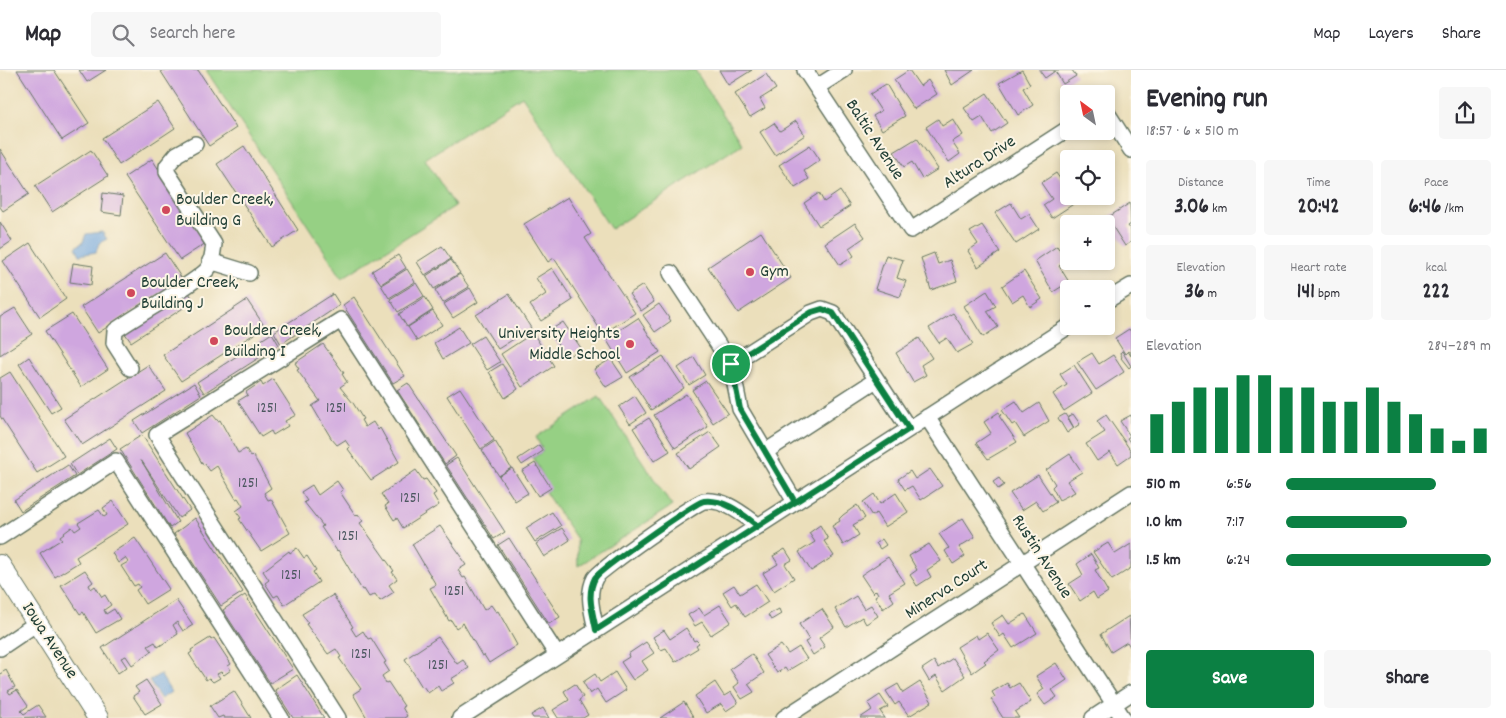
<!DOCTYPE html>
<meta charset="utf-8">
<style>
body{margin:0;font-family:Dekko,sans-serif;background:#f7f7f7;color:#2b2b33;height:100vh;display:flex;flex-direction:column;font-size:19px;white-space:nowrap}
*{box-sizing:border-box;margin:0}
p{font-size:16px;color:#7c7c81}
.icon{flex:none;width:28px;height:28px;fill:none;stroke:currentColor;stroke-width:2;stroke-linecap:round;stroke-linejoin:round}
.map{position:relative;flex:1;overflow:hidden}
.sheet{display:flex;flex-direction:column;background:#fff;width:375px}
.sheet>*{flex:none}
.needle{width:32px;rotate:327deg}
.buttons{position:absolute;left:1060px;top:15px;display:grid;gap:10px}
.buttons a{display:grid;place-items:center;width:55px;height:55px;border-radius:5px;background:#fff;box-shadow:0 2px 8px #0003;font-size:25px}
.pin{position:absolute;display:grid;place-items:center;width:42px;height:42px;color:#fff;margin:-21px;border:2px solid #fff;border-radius:50%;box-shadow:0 1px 5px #0007}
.round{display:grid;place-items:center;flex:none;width:52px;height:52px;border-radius:5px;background:#f7f7f7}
.headline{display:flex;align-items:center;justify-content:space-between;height:85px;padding:0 15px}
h1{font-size:28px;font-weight:700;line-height:38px}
.stats{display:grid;grid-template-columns:repeat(3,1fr);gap:8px;height:85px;padding:5px 15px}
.stats div{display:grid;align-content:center;border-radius:5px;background:#f7f7f7;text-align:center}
.stats b{font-size:21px;font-weight:700}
.stats small{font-size:14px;font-weight:400}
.stats p{font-size:14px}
.chart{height:140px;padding:10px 15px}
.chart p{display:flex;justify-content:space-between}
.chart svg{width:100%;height:90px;margin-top:5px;stroke:#0b8043;stroke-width:6}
.action{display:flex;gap:10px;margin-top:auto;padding:10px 15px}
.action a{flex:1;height:58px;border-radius:5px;background:#0b8043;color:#fff;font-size:20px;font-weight:700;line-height:58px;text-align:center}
.action a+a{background:#f7f7f7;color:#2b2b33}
ul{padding:0 15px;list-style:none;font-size:16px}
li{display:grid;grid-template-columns:80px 60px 1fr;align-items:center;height:38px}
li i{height:12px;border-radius:6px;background:#0b8043}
header{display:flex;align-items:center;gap:30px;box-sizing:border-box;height:70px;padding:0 25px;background:#fff;border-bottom:1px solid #e1e1e2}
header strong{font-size:24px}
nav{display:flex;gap:28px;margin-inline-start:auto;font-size:18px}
.search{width:350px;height:45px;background:#f7f7f7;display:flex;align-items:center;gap:12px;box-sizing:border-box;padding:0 18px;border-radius:5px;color:#7c7c81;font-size:19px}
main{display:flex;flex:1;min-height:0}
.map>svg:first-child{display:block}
</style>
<header>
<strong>Map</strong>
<div class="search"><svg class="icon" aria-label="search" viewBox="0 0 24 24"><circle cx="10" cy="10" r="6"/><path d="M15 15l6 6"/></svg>Search here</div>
<nav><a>Map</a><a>Layers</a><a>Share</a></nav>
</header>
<main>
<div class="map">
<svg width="1131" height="648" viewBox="0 0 1131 648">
<rect width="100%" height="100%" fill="#fcf5e5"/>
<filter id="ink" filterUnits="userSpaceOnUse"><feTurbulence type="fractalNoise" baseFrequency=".02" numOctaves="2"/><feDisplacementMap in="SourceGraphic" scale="10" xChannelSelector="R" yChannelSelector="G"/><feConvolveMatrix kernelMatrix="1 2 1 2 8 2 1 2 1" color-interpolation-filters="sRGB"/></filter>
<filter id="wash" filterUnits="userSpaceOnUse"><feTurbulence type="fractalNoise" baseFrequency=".0096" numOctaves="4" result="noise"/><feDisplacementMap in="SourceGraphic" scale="20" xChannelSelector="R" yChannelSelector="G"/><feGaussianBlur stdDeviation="1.12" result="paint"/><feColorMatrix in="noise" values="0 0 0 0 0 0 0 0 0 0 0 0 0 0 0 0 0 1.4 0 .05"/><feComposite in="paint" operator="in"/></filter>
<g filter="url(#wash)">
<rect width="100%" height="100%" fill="#ebdfbb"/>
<path fill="#96d084" stroke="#5a865c" d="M206 0H695L742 74 611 159 522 26 425 89 455 136 342 208Z
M599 326 672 436 578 496 577 469 545 422 550 418 533 388 543 381 536 367Z"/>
<path fill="#70a6de" stroke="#487289" d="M102 162 107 169 99 173 96 182 80 185 76 177 83 172 86 164Z
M160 604 171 622 161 629 149 611Z"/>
<g id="blocks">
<path fill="#cfa6df" d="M17 0H54L89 53 62 70Z
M79 0H106L87 12Z
M160 0H198L236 58 209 76Z
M719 0H752L728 15Z
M909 0 920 16 928 10 937 24 914 39 894 10Z
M944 0H974L952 15Z
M1022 0 1030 14 1023 18 1033 35 1018 45 999 13Z
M1039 0H1072L1076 6 1063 14 1055 1 1045 8Z
M766 4 776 19 760 29 765 38 750 47 735 24Z
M886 14 905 46 882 60 873 46 881 41 870 24Z
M987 23 1007 53 992 63 982 47 974 52 964 38Z
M158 32 175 58 119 95 102 68Z
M938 49 942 56 953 49 963 65 952 72 960 84 949 92 926 57Z
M796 51 805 65 775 85 760 62 774 53 780 61Z
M917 68 938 99 922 109 912 92 904 97 894 82Z
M810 75 820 90 804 101 809 109 795 118 779 95Z
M244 76 298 160 272 177 217 94Z
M0 79 29 124 3 141 0 137Z
M91 80 108 106 52 142 35 116Z
M152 89 206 173 180 190 125 107Z
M1106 101 1113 110 1106 114Z
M1056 103 1068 120 1069 126 1075 133 1052 148 1043 135 1052 129 1041 113Z
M840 121 850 136 819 156 804 133 819 123 824 132Z
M103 123 123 126 121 145 101 142Z
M568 127 591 164 585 168 635 243 603 264 554 188 548 192 524 154Z
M1011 133 1021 149 1029 144 1039 159 1016 174 995 143Z
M1130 133 1131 154 1128 156 1131 160V172L1125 176 1107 148Z
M0 152 12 171 0 179Z
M855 153 865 167 849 178 854 186 840 195 825 173Z
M982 155 1000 182 978 197 968 181 978 174 970 162Z
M761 162 791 208 738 243 708 197Z
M30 173 66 229 40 247 3 191Z
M1106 174 1112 184 1106 188Z
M442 176 451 189 425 205 417 192Z
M1057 176 1066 191 1059 196 1069 212 1053 222 1035 191Z
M165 183 182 209 98 263 81 237Z
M934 183 938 194 950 190 957 211 931 220 921 188Z
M398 185 406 198 381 214 372 201Z
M886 185 903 190 897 208 906 211 900 227 875 219Z
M451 190 460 203 434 219 426 206Z
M73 193 93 196 91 215 70 212Z
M552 198 573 230 541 251 530 235 546 224 536 208Z
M407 199 415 212 389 228 381 215Z
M1024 201 1042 229 1030 237 1023 225 1012 232 1002 216Z
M460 204 469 217 443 233 435 220Z
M416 213 424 226 398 242 390 229Z
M643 215 654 232 641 241 629 224Z
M470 218 478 232 453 248 444 234Z
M188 221 194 231 131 272 124 262Z
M987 221 996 236 987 241 998 257 983 267 964 236Z
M333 224 340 235 281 274 274 262Z
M509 224 531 258 498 279 476 245Z
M354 227 405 306 393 313 343 235Z
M425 227 433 240 407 257 399 244Z
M247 230 265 257 181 311 163 285Z
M659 234 671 251 655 262 643 245Z
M15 238 32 264 0 285V247Z
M433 241 442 255 417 271 408 257Z
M953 243 973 274 957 283 947 268 939 273 929 258Z
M72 244 108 299 81 317 45 261Z
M638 248 660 282 627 303 606 269Z
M563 252 581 278 566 288 549 261Z
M459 257 469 273 443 289 434 273Z
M1129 259 1131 262V286L1128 281 1125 284 1115 268Z
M272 263 279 275 204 323 197 312Z
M533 263 554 296 522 317 501 284Z
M483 266 500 292 487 300 470 274Z
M919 268 932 288 921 295 926 305 913 312 896 283Z
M323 274 344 303 342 304 347 312 340 317 353 333 363 349 361 350 365 357 373 352 378 360 380 358 399 392 371 410 348 379 350 377 345 370 337 375 331 368 312 336 320 331 297 300 299 299 295 293Z
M1122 281 1131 296 1129 298 1121 288 1122 287 1120 283Z
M1092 283 1099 294 1113 285 1124 302 1096 320 1077 292Z
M663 286 684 318 651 340 630 307Z
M29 287 61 337 51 343 19 294Z
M694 287 705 305 689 315 678 298Z
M611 289 623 307 606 317 594 299Z
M502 294 518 319 505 328 489 302Z
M148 295 166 321 82 375 64 349Z
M1074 295 1092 323 1064 341 1053 324 1067 315 1060 304Z
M10 302 64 386 37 403 0 346V308Z
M273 309 296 345 285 351 288 356 273 365 271 361 261 367 238 331 248 325 246 322 261 312 263 316Z
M706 311 728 343 713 353 692 320Z
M194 313 201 325 142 363 134 351Z
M408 313 456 386 445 394 397 320Z
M460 318 494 370 481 379 447 326Z
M686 324 708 357 675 378 654 345Z
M635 326 646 343 630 354 619 337Z
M1016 331 1024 343 1039 333 1049 351 1024 367 1015 353 1012 355 1002 340Z
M999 342 1001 345 999 346 1017 372 988 389 976 373 991 363 984 352Z
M1065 344 1074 358 1067 363 1058 348Z
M1073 344 1080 354 1074 358 1068 347Z
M213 345 218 351 220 350 238 383 246 379 251 387 253 385 271 418 264 423 268 430 271 429 290 463 261 481 239 449 241 448 236 441 243 436 238 428 236 429 217 396 210 401 205 394 203 395 185 363Z
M1106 345 1131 381V385L1118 394 1110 382 1097 391 1086 374 1105 362 1097 351Z
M1131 345V374L1127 368 1130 366 1120 351Z
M649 348 670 381 654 391 633 358Z
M710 362 721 377 689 399 678 383Z
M142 365 190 440 179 448 141 390 178 452 170 458 120 379Z
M110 368 117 379 77 405 70 394Z
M495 371 511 398 499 406 482 380Z
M539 375 543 381 522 395 518 389Z
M1070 384 1082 402 1067 411 1075 422 1059 430 1052 417 1055 414 1046 400Z
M457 388 505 462 494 469 446 395Z
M535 393 551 418 538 426 522 401Z
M68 395 75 406 21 441 14 430Z
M512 398 528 423 515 431 499 406Z
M930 399 942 416 921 430 912 416 905 420 898 409 910 401 915 409Z
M416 400 423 410 426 409 436 423 433 425 439 435 403 458 397 448 394 450 385 436 388 434 381 424Z
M1038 405 1056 432 1043 441 1036 431 1022 440 1010 423Z
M999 408 1004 415 998 419 993 412Z
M337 411 343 420 340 422 356 446 358 444 363 451 360 453 394 501 392 502 397 509 389 515 394 522 380 531 375 524 369 527 364 519 362 520 338 480 337 481 321 457 323 456 304 432 307 431 301 422 312 415 318 425Z
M896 423 908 442 885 457 876 443 872 446 863 432 874 424 880 434Z
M113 431 128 454 76 487 79 492 55 507 40 483 62 469 60 466 72 457 75 461 81 457 78 453 99 440 104 447 107 445 103 438Z
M857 435 865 448 853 455 859 465 843 475 832 456 840 451 839 449 843 445Z
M552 442 561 456 535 472 526 458Z
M195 448 243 522 221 536 174 464Z
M963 448 975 467 959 477 965 486 953 494 945 481 949 478 939 464Z
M820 455 828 469 824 471 834 486 811 501 799 482 815 472 809 463Z
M440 456 462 487 461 488 466 495 458 500 463 508 465 507 484 540 491 535 496 542 498 541 517 575 489 593 484 585 482 586 463 553 456 558 451 550 449 551 430 518 436 515 412 474Z
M562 458 570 470 544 487 536 474Z
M135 468 169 519 145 534 136 520 140 517 138 514 134 516 121 496 128 492 125 488 118 493 112 483Z
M509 468 560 547 549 554 498 475Z
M882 469 886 475 880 479 876 473Z
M1108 473 1115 484 1131 474V498L1112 510 1093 482Z
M929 474 941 491 927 500 931 507 917 516 910 505 917 500 909 486Z
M297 478 304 488 307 486 316 500 313 502 319 512 284 535 278 525 274 527 265 513 269 510 263 501 289 481 290 483Z
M785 479 792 490 785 494 794 508 774 521 763 503 778 494 773 486Z
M1091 484 1099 498 1095 500 1108 522 1097 529 1093 522 1080 531 1069 514 1083 505 1077 494Z
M888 487 905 513 889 523 894 531 883 539 875 526 878 524 876 520 873 523 861 505Z
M85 500 93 512 89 515 91 519 95 516 102 527 105 525 111 535 104 540 106 544 114 539 120 549 96 563 83 542 80 544 61 515Z
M756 514 768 532 745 547 736 533 732 536 723 522 734 515 740 524Z
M245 525 293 599 270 613 223 540Z
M333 525 353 557 351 558 356 566 363 561 368 569 371 568 386 592 384 593 389 601 382 606 386 613 388 612 404 636 402 637 407 646 404 648H367L353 624 361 619 339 588 341 587 336 579 328 584 306 554 308 553 302 544Z
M856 526 864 539 871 535 878 546 866 554 862 547 846 557 835 539Z
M176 530 193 555 183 561 177 552 173 555 178 564 158 577 155 572 148 576 152 581 132 595 126 586 121 588 127 597 118 603 102 578Z
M720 535 731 552 711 565 702 552 695 556 688 545 699 538 704 545Z
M779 539 781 544 771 550 768 545Z
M822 539 834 557 819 568 825 577 813 585 805 572 809 570 799 554Z
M1025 544 1037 563 1013 578 1004 564 1000 567 991 553 1003 545 1009 554Z
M1129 546 1131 578 1127 572 1111 582 1101 564Z
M686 558 694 571 696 570 699 573 696 575 698 578 675 592 666 578 661 580 653 567 664 560 670 569Z
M987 563 999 580 984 591 986 593 972 603 957 577 976 565 978 569Z
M438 567 457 594 463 590 469 598 451 609 454 613 441 621 438 616 428 623 423 616 422 617 405 589Z
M210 568 211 570 214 568 231 594 228 596 231 600 224 605 221 602 217 604 220 608 213 612 209 608 206 610 189 584 192 582 191 580Z
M646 572 654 583 642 591 648 600 633 610 621 592 629 587 628 584Z
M781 575 788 584 799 577 807 589 787 601 785 598 777 603 765 585Z
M752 584 764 603 748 614 754 622 742 629 734 617 739 613 730 599Z
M953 588 965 606 945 620 936 606 929 611 922 599 934 591 938 598Z
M1056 593 1067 610 1052 620 1057 627 1045 635 1037 624 1044 619 1036 606Z
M6 600 15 617 8 621 10 624 17 620 28 636 21 641 24 644 38 635 46 647 0 648V604Z
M615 602 626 620 606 633 597 619 590 624 583 612 595 604 600 612Z
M297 605 324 648H293L275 620Z
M146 610 162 634 145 644 133 626 139 622 135 617Z
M715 612 724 626 731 622 738 633 726 641 721 634 706 643 695 626Z
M920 612 932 632 909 646 899 632 895 635 886 621 898 614 903 623Z
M1007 613 1010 618 1019 613 1031 632 1015 642 1019 648H1003L991 629 995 627 992 622Z
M575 614 583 627 579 630 588 645 583 648H558L553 640 569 630 564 621Z
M234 621 251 648H224L223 646 218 648 210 636Z
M880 625 888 637 880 641 885 648H860L872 640 868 633Z
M684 632 694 648H660Z
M543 638 549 648H533L531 645Z"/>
</g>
</g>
<g filter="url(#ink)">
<use href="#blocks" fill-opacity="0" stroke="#667663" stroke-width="1"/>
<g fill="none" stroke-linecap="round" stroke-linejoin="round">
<defs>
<path id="minor" d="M805 0 911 160 1069 58
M817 17 844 0
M1106 41 1131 80
M210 191 249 203
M671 203 731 294 740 339 795 432
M1106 231 1131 216
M731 294 811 243 822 239 833 243 909 359
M130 298 114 273 115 261C133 247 202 210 209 197 212 191 213 181 214 174L167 102V96L177 84 195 74
M927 347 1123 648
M765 382 876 310
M0 467 116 391 281 648
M596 560C593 543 586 525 595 508 599 500 696 432 704 431 726 429 742 444 759 456
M0 578 37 553
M338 648 157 365 341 250 557 585
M460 648 1069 256
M784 648 1131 423
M1093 648 1131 623"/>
<path id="major" d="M0 495 98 648"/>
</defs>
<use href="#minor" stroke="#667663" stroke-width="18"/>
<use href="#major" stroke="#667663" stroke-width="22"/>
<use href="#minor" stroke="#fff" stroke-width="15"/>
<use href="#major" stroke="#fff" stroke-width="20"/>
</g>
</g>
<g fill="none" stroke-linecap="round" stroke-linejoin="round" filter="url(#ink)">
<defs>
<path id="route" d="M731 294 740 339 795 432 596 560C593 543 586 525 595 508 599 500 696 432 704 431 726 429 742 444 758 456L909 359 833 243 822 239 812 242 731 294"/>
</defs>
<use href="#route" stroke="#fff" stroke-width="10"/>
<use href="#route" stroke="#0b8043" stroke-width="6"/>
</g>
<g fill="#d1495b" stroke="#fcf5e5" stroke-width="2">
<circle cx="166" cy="140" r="5"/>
<circle cx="750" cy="202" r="5"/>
<circle cx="131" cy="223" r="5"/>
<circle cx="214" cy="271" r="5"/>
<circle cx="630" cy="274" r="5"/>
</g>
<g text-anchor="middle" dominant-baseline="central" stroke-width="4" stroke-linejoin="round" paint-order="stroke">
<g font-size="15" fill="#4b575f">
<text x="267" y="339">1251</text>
<text x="336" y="339">1251</text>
<text x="248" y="414">1251</text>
<text x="410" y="429">1251</text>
<text x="348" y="467">1251</text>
<text x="291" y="506">1251</text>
<text x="454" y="522">1251</text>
<text x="361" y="585">1251</text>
<text x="438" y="596">1251</text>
</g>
<g font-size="18" fill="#1f3d34" stroke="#fcf5e5">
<text transform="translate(874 70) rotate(57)">Baltic Avenue</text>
<text transform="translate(980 93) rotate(-33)">Altura Drive</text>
<text transform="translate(1041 487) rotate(57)">Rustin Avenue</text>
<text transform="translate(947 520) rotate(-33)">Minerva Court</text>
<text transform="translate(49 571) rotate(57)">Iowa Avenue</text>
</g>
<g font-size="18" fill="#1f3d34" stroke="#fcf5e5" text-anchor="start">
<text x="176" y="130">Boulder Creek,<tspan x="176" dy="21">Building G</tspan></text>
<text x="760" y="202">Gym</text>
<text x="141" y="213">Boulder Creek,<tspan x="141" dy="21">Building J</tspan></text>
<text x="224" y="261">Boulder Creek,<tspan x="224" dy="21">Building I</tspan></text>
<text x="620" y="264" text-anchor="end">University Heights<tspan x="620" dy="21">Middle School</tspan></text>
</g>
</g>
</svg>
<div class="buttons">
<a><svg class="needle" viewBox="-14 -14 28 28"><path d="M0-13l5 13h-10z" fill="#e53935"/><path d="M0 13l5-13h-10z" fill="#7c7c81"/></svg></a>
<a><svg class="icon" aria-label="locate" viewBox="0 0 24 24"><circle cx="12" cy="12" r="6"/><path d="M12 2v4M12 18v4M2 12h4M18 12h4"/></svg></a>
<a>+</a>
<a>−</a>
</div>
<div class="pin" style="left:731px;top:294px;background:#1e9e55"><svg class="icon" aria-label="arrive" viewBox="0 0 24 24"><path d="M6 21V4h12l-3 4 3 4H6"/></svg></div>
</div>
<section class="sheet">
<div class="headline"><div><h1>Evening run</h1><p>18:57 · 6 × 510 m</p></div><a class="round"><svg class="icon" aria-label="share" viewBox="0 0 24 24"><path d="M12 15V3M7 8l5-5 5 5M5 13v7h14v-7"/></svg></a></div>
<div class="stats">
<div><p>Distance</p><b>3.06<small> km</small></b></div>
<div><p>Time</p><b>20:42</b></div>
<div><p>Pace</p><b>6:46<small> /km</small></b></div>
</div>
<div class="stats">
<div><p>Elevation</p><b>36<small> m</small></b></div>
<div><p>Heart rate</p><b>141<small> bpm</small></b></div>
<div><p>kcal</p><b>222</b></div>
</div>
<div class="chart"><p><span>Elevation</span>284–289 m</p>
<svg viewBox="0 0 160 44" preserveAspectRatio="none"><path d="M5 44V25M15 44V19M25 44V12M35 44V12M45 44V6M55 44V6M65 44V12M75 44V12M85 44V19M95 44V19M105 44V12M115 44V19M125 44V25M135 44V32M145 44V38M155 44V32"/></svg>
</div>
<ul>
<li><b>510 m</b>6:56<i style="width:73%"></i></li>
<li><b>1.0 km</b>7:17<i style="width:59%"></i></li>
<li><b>1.5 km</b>6:24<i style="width:100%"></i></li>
</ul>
<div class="action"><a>Save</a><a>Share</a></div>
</section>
</main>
